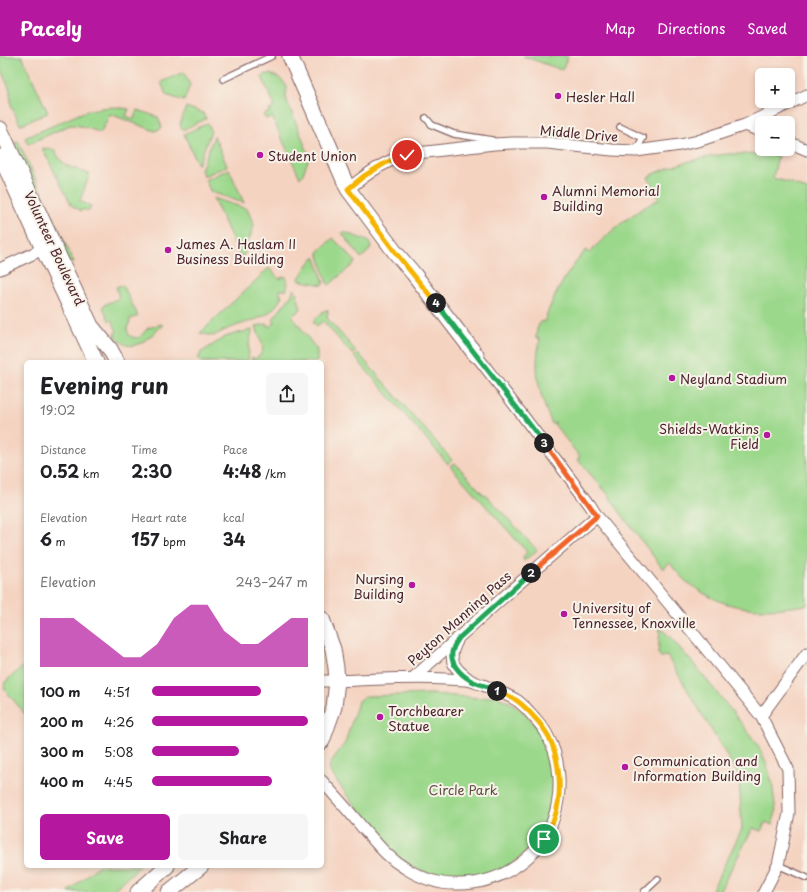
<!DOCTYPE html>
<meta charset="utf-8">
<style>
body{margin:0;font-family:"Playpen Sans",sans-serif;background:#f6f6f6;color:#202124;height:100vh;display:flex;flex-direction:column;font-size:15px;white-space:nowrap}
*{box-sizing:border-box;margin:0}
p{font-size:13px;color:#757577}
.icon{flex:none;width:22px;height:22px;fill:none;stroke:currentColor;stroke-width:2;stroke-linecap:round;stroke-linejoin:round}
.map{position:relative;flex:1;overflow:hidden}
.sheet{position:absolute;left:24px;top:304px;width:300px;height:508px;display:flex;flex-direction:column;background:#fff;border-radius:6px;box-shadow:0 2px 6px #0003}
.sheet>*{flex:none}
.tools{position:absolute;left:755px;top:12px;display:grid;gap:8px}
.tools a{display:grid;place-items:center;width:40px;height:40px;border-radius:6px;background:#fff;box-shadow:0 2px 6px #0003;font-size:20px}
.pin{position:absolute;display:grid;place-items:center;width:34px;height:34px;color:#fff;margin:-17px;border:2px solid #fff;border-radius:50%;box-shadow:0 1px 4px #0007}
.km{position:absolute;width:20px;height:20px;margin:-10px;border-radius:50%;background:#222;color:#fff;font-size:11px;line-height:20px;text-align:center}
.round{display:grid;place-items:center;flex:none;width:42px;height:42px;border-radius:6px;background:#f6f6f6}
.summary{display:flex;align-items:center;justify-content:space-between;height:68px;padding:0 16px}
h1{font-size:22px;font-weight:700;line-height:30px}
.figures{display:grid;grid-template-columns:repeat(3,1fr);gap:6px;height:68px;padding:4px 16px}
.figures div{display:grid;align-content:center}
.figures b{font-size:17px;font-weight:700}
.figures small{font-size:11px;font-weight:400}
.figures p{font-size:11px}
.chart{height:112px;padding:8px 16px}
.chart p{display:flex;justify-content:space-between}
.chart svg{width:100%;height:72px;margin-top:4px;fill:#b5179e;opacity:.7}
.cta{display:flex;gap:8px;margin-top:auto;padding:8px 16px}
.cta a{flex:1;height:46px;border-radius:6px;background:#b5179e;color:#fff;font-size:16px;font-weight:700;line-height:46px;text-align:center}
.cta a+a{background:#f6f6f6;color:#202124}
ul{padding:0 16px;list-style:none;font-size:13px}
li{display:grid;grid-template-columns:64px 48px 1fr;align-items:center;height:30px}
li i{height:10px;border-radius:5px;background:#b5179e}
header{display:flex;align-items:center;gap:24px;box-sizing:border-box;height:56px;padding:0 20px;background:#b5179e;color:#fff}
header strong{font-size:19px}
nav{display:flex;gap:22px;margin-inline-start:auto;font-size:14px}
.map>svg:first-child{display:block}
</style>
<header>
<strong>Pacely</strong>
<nav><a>Map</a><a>Directions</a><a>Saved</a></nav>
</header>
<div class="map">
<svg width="807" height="836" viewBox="0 0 807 836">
<rect width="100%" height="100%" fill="#f7f3e8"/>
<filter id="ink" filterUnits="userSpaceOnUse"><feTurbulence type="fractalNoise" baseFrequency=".025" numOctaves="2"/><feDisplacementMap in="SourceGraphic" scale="8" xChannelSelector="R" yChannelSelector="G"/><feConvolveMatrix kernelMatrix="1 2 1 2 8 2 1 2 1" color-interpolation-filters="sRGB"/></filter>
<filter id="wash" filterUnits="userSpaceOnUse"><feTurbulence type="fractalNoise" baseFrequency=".012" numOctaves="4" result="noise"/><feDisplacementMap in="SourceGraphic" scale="16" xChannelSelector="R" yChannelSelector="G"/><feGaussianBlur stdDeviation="0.9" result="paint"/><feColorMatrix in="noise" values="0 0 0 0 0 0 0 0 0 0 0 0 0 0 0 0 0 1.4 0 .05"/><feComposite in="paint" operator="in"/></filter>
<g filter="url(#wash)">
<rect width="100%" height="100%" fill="#f1e5cc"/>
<path fill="#f5d3c1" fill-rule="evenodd" d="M0 0H807V836H0ZM762 19H788V45H762ZM762 67H788V93H762ZM26 306H322V810H26Z"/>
<path fill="#9cd88c" stroke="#737c5c" d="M0 0H22L48 57 20 69 11 49 10 34 0 12Z
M523 0H568L562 14Z
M184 16 190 29 184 45 166 39 161 26Z
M269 18C278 20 282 23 287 31L286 40 287 45 309 99V102L302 120 300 122 272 61 266 63 263 59 270 56 269 54H272L274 50V48L262 21 263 19Z
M114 51 129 53 126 60 134 63 137 54 158 61 162 72 155 75 110 58 101 76H99L81 70 70 69 28 88 25 82 79 58 90 54 101 52Z
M186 51 203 57 206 63 182 74 180 68Z
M208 67 211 75 198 109 184 78Z
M214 80 227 110 204 120 201 114Z
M18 85 74 206 69 208 14 87Z
M42 92 53 93 60 103 65 109 89 118V120L80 145 91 150 89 155 83 153 82 155 72 150Z
M726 98H756L778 100 773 122 791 127 807 134V549C766 555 732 557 697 533 691 529 684 525 680 519 676 515 673 511 670 507L663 513 622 459 607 437 577 403 580 401 554 368 556 366 552 368C539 339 533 314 540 283L536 282 537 273 541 265 544 266C553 240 567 215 586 194L589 197C611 174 631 158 659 143L648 121C672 108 700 102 726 98Z
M229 113 244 147 211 136 205 124Z
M213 142 247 153 254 169 242 204Z
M344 176 368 185 371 190 369 195 361 202 342 177Z
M333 182 355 205V207L329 229 327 227 318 196Z
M314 201 316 202 324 227 323 229 298 224 306 211Z
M269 212 279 223 285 220C289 225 288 229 286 235L281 233 280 238 282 240C271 263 254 263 233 271 226 273 220 277 213 280L200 277Z
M122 229 123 230 138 260 129 264 130 267C126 270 126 278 132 281 132 281 138 282 139 282L148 272 162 268V270C147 283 129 303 114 277L117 276 112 264 109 265 103 251 104 249 119 242 116 231Z
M294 233 296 235 301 253 292 260 317 294V305L316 306H251L252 301 255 303C266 296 263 290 259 280 258 277 257 273 256 270L267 268 269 271 275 266 273 263 291 240Z
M325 254H327L328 255 327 262 356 295 352 298 323 265 317 270 313 266 314 264Z
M252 274C252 280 249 284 249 290 248 296 250 299 247 306H202L198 301 201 299 200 297 225 281 238 277Z
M358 297 452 404 448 408 354 300Z
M455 407 482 437 487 440 537 494 524 505 523 501 527 496 450 410Z
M660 572 670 581 692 606 743 669 759 691 766 707 772 726 776 756 772 769 766 766 761 775 753 772 719 836H711L742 773 739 720 667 600 661 601 658 598Z
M26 608V659L4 633 5 626Z
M431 638 480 642 494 640V639L513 648 525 657 546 683 557 715 553 756 533 792 497 818 460 824 434 820 421 815 396 801 367 768 360 755 349 742 331 717 329 712 331 706 345 687 358 646 364 641 368 640Z
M98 810H140L111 836H68Z"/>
</g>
<g filter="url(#ink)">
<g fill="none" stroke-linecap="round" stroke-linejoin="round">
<defs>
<path id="lane" d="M223 23 272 0
M426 62 432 69 454 78 492 84
M620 71 643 82 636 94
M778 809 807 822
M644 836 658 823"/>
<path id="street" d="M745 69 762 76
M788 86 807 94
M348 133C361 123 373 113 388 106 397 101 408 99 418 97L494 88 512 87H547L612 94 636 95 680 89 698 85 745 69 807 39
M0 213 43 193
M476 299 520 356 590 449 597 460 761 660 788 713 789 757 778 809 764 836
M457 585C446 605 455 613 470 624
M413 622 516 530 597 460
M322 625C363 625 405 620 446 623 454 624 463 623 471 625 475 626 479 628 483 629 494 634 507 638 518 645 523 649 529 655 533 660 539 667 545 673 548 681 561 704 562 736 554 761 542 801 500 828 459 828 440 829 421 822 405 812 386 801 376 786 362 771 349 755 335 740 322 725
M761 660 807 597"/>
<path id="secondary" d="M290 0 348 133 395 196 413 217 476 299
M0 73 91 270 110 293 117 306
M1 101 43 193 96 306
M322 563 333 593 336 612 337 625 334 651 322 685
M138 836 167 810
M169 836 201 810"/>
</defs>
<use href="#lane" stroke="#846463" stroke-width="8"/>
<use href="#street" stroke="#846463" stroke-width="13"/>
<use href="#secondary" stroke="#846463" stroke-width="17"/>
<use href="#lane" stroke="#fff" stroke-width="5.5"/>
<use href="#street" stroke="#fff" stroke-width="11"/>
<use href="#secondary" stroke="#fff" stroke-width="15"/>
</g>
</g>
<g fill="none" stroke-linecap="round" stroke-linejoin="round" filter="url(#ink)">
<defs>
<path id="split-1" d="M497 635C503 638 510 640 516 644 523 649 529 655 534 661 540 667 545 674 549 681 560 704 563 739 554 763 551 770 547 776 544 783"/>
<path id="split-2" d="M497 635C488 630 478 629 470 624 460 618 448 606 453 593 454 589 457 585 459 582L531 517"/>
<path id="split-3" d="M531 517 597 460 590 450 544 387"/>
<path id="split-4" d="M436 247 544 387"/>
<path id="split-5" d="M407 99 387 106 364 120 348 133 395 196 436 247"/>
</defs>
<use href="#split-1" stroke="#fff" stroke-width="8"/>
<use href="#split-2" stroke="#fff" stroke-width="8"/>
<use href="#split-3" stroke="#fff" stroke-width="8"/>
<use href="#split-4" stroke="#fff" stroke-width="8"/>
<use href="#split-5" stroke="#fff" stroke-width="8"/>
<use href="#split-1" stroke="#f5b400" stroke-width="5"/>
<use href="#split-2" stroke="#22a559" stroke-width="5"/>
<use href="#split-3" stroke="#f0652b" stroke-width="5"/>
<use href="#split-4" stroke="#22a559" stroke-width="5"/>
<use href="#split-5" stroke="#f5b400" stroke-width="5"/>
</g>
<g fill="#b5179e" stroke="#f7f3e8" stroke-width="1.5">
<circle cx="558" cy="40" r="4"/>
<circle cx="260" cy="99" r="4"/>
<circle cx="544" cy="141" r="4"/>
<circle cx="168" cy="194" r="4"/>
<circle cx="672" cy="322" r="4"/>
<circle cx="767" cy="379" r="4"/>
<circle cx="412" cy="529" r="4"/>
<circle cx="564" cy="558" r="4"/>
<circle cx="380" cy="661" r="4"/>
<circle cx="625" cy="711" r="4"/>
</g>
<g text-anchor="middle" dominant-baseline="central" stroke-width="4" stroke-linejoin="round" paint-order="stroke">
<g font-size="13" fill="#4a1f2b" stroke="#f7f3e8" text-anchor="start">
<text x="566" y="40">Hesler Hall</text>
<text x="268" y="99">Student Union</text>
<text x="552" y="134">Alumni Memorial<tspan x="552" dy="15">Building</tspan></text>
<text x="176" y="187">James A. Haslam II<tspan x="176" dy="15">Business Building</tspan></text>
<text x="680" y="322">Neyland Stadium</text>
<text x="759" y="372" text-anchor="end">Shields-Watkins<tspan x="759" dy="15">Field</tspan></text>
<text x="404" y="522" text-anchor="end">Nursing<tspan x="404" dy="15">Building</tspan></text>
<text x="572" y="551">University of<tspan x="572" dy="15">Tennessee, Knoxville</tspan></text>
<text x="388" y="654">Torchbearer<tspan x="388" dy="15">Statue</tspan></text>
<text x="633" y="704">Communication and<tspan x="633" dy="15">Information Building</tspan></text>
</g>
<g font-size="13" fill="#4a1f2b" stroke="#f7f3e8">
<text transform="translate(579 77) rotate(5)">Middle Drive</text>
<text transform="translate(55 192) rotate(65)">Volunteer Boulevard</text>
<text transform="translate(459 562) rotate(-42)">Peyton Manning Pass</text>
</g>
<g font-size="13" fill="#5e4d43" stroke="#f7f3e8">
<text x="463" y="733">Circle Park</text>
</g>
</g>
</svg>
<div class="tools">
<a>+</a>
<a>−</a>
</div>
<div class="pin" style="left:544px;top:783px;background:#1e9e55"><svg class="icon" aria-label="arrive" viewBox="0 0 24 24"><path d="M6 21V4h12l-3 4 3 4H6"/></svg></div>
<div class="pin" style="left:407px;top:99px;background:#d93025"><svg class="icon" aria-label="check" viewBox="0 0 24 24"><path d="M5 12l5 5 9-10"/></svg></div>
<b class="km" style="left:497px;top:635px">1</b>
<b class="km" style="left:531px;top:517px">2</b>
<b class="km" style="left:544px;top:387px">3</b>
<b class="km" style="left:436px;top:247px">4</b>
<section class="sheet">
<div class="summary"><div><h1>Evening run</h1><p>19:02</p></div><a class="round"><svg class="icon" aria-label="share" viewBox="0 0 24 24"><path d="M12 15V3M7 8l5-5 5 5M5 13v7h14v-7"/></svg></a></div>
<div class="figures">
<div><p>Distance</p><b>0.52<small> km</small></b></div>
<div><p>Time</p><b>2:30</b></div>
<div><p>Pace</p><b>4:48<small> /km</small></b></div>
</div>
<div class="figures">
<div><p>Elevation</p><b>6<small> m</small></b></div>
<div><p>Heart rate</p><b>157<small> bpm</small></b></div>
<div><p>kcal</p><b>34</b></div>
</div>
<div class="chart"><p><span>Elevation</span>243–247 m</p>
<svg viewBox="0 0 160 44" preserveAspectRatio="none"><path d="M0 44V14L10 14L20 14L30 22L40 30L50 38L60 38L70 30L80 14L90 6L100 6L110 22L120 30L130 30L140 22L150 14L160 14V44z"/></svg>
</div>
<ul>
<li><b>100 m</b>4:51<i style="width:70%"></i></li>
<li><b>200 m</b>4:26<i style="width:100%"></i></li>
<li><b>300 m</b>5:08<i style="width:56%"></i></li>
<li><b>400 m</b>4:45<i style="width:77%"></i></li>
</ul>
<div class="cta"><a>Save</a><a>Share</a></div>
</section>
</div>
